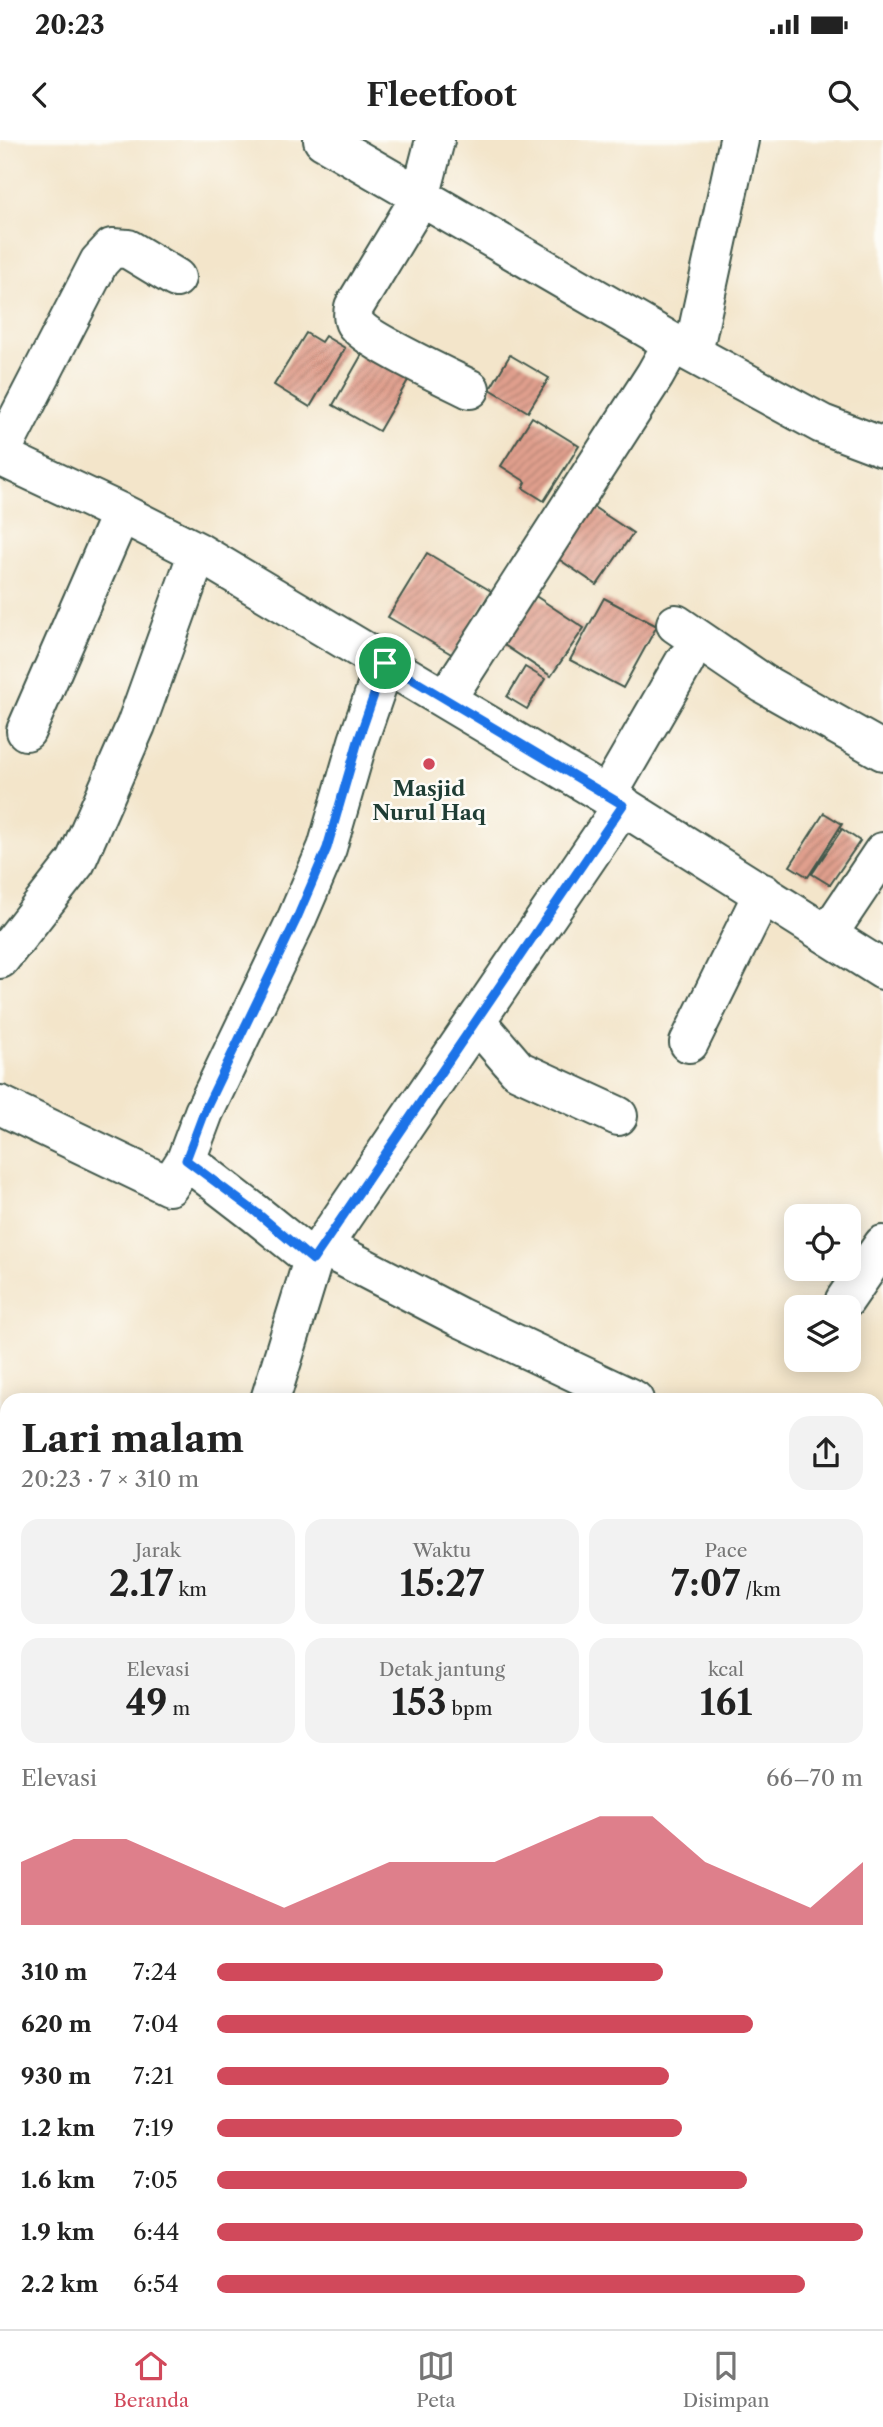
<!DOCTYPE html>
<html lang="id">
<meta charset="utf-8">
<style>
body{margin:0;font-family:"Libre Caslon Text",serif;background:#f2f2f2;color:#222;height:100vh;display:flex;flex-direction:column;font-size:26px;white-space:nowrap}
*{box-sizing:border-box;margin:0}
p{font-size:23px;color:#767676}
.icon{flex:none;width:38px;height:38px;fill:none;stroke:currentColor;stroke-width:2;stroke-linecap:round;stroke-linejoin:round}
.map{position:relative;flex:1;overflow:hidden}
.sheet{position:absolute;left:0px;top:1253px;width:884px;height:936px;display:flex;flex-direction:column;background:#fff;border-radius:21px 21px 0 0;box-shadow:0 4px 18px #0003}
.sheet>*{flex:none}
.fabs{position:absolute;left:784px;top:1064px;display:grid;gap:14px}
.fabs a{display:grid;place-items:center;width:77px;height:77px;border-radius:14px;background:#fff;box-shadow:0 4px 18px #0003;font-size:35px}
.pin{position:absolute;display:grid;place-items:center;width:60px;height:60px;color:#fff;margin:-30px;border:4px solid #fff;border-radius:50%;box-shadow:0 2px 7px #0007}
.round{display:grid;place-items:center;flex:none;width:74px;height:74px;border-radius:21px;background:#f2f2f2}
.overview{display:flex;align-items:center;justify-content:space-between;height:119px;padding:0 21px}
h1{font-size:38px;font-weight:700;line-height:52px}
.stats{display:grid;grid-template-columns:repeat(3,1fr);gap:10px;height:119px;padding:7px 21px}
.stats div{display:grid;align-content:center;border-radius:18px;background:#f2f2f2;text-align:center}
.stats b{font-size:35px;font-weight:700}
.stats small{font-size:19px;font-weight:400}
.stats p{font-size:19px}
.chart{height:196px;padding:14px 21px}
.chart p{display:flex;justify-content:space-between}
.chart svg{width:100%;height:126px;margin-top:7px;fill:#d1495b;opacity:.7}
ul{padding:0 21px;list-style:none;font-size:23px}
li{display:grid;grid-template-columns:112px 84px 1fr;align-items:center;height:52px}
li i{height:18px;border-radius:9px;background:#d1495b}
.status{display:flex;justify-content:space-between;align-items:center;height:49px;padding:0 35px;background:#fff;direction:ltr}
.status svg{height:19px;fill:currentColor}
header{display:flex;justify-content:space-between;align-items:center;height:91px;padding:0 21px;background:#fff;font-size:32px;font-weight:700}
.tab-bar{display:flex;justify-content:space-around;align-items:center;height:98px;border-top:2px solid #e0e0e0;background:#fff;font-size:19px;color:#767676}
.tab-bar a{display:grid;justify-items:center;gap:4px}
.tab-bar .active{color:#d1495b}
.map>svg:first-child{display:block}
</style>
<div class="status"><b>20:23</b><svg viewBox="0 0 49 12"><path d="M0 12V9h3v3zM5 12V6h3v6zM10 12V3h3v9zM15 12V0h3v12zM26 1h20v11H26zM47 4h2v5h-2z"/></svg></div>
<header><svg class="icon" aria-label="back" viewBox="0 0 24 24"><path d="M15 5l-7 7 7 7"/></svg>Fleetfoot<svg class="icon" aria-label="search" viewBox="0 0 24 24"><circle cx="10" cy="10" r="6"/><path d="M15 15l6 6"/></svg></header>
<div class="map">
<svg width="883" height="2189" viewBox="0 0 883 2189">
<defs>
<pattern id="building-hatch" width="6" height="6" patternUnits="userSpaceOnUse" patternTransform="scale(1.75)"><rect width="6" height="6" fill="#e09f8d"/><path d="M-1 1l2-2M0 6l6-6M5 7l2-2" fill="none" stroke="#b58374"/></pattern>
</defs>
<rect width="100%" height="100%" fill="#fdfcf7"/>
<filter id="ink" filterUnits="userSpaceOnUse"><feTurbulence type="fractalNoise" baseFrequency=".0143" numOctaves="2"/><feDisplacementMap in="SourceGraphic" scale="14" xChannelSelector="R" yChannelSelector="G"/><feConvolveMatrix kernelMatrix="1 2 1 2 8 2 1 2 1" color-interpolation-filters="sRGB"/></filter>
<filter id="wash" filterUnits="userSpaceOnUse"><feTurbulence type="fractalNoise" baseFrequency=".00686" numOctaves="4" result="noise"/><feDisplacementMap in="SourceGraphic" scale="28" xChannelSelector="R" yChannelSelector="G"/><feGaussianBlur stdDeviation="1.57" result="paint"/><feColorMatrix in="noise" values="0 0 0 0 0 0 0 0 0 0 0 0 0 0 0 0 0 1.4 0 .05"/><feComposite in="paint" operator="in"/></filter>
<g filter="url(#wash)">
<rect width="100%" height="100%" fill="#f3e5ca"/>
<g id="blocks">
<path fill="url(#building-hatch)" d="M306 193 321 202 325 196 345 208 310 267 274 245Z
M365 209 411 235 379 291 333 265Z
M510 215 549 238 528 272 490 249Z
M532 277 579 306 544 361 523 348 526 342 501 326Z
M589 364 633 393 597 445 554 416Z
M427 413 491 451 453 515 388 477Z
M525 449 584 488 551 536 492 497Z
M604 458 657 486 623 548 570 520Z
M525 527 545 539 527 569 507 557Z
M824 673 842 684 808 737 790 726Z
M842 689 860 701 830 745 812 734Z"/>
</g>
</g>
<g filter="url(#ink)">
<use href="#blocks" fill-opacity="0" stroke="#3f564a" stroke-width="2"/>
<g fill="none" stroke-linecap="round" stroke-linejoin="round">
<defs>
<path id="minor" d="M323 0 673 203 822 284 883 307
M435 0 420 58 354 167C353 172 352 178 355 183 364 199 448 238 470 249
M693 213 739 0
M0 314 99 122 112 108 128 109 176 138
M0 316 121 373 198 412 607 656 883 830
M676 484 764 544 883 611
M446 559 655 235 673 203
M26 591 121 373
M607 656 685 521
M828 794 883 712
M0 819 76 722 136 585 198 412
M476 881 518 930 618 976
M689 903 763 753
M0 965 169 1046 186 1020 256 1074 313 1120
M186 1020 204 972 297 778 327 708 358 601 385 523
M322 1106 459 1177 634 1260
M845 1160 883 1105
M270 1260 313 1120 623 665
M0 1305 7 1308
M877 1484 883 1494
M877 1784 883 1779
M877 2059 883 2072
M45 2189 73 2182"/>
</defs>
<use href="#minor" stroke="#3f564a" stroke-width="42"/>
<use href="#minor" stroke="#fff" stroke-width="38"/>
</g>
</g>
<g fill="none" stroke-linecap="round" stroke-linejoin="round" filter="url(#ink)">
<defs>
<path id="route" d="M385 523 623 665 313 1120 257 1073 186 1020 204 972 297 778 327 708 358 601Z"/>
</defs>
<use href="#route" stroke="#fff" stroke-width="14"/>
<use href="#route" stroke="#1a73e8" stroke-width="9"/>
</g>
<circle fill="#d1495b" stroke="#fdfcf7" stroke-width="2.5" cx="429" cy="624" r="7"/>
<g text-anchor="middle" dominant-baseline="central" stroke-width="5" stroke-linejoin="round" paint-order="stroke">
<g font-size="21" font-weight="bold" fill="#1f3d34" stroke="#fdfcf7">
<text x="429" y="648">Masjid<tspan x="429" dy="24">Nurul Haq</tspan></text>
</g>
</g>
</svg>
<div class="fabs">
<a><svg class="icon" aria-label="locate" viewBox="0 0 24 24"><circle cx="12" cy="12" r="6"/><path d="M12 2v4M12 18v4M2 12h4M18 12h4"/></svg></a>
<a><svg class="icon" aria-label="layers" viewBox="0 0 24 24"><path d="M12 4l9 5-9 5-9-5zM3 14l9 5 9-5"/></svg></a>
</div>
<div class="pin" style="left:385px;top:523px;background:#1e9e55"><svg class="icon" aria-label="arrive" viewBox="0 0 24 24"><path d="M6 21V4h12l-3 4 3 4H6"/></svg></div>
<section class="sheet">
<div class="overview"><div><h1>Lari malam</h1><p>20:23 · 7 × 310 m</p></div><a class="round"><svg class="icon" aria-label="share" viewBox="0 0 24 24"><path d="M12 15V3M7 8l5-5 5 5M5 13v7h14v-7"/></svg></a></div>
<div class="stats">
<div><p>Jarak</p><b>2.17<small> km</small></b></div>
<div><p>Waktu</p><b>15:27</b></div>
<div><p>Pace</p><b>7:07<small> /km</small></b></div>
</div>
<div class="stats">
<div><p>Elevasi</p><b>49<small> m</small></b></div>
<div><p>Detak jantung</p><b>153<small> bpm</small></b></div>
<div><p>kcal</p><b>161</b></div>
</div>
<div class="chart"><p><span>Elevasi</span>66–70 m</p>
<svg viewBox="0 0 160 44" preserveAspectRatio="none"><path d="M0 44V22L10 14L20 14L30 22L40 30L50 38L60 30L70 22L80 22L90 22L100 14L110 6L120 6L130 22L140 30L150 38L160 22V44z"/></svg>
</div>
<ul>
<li><b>310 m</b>7:24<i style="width:69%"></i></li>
<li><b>620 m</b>7:04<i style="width:83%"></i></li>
<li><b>930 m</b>7:21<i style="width:70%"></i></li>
<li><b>1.2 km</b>7:19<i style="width:72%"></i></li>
<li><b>1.6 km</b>7:05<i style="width:82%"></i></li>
<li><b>1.9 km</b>6:44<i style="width:100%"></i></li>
<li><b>2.2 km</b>6:54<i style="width:91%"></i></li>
</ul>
</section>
</div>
<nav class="tab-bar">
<a class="active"><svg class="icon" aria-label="home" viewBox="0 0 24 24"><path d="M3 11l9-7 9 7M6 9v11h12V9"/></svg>Beranda</a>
<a><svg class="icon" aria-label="map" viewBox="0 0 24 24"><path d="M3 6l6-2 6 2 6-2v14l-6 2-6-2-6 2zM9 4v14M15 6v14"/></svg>Peta</a>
<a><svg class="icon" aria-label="saved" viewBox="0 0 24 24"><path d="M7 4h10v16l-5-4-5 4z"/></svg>Disimpan</a>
</nav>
